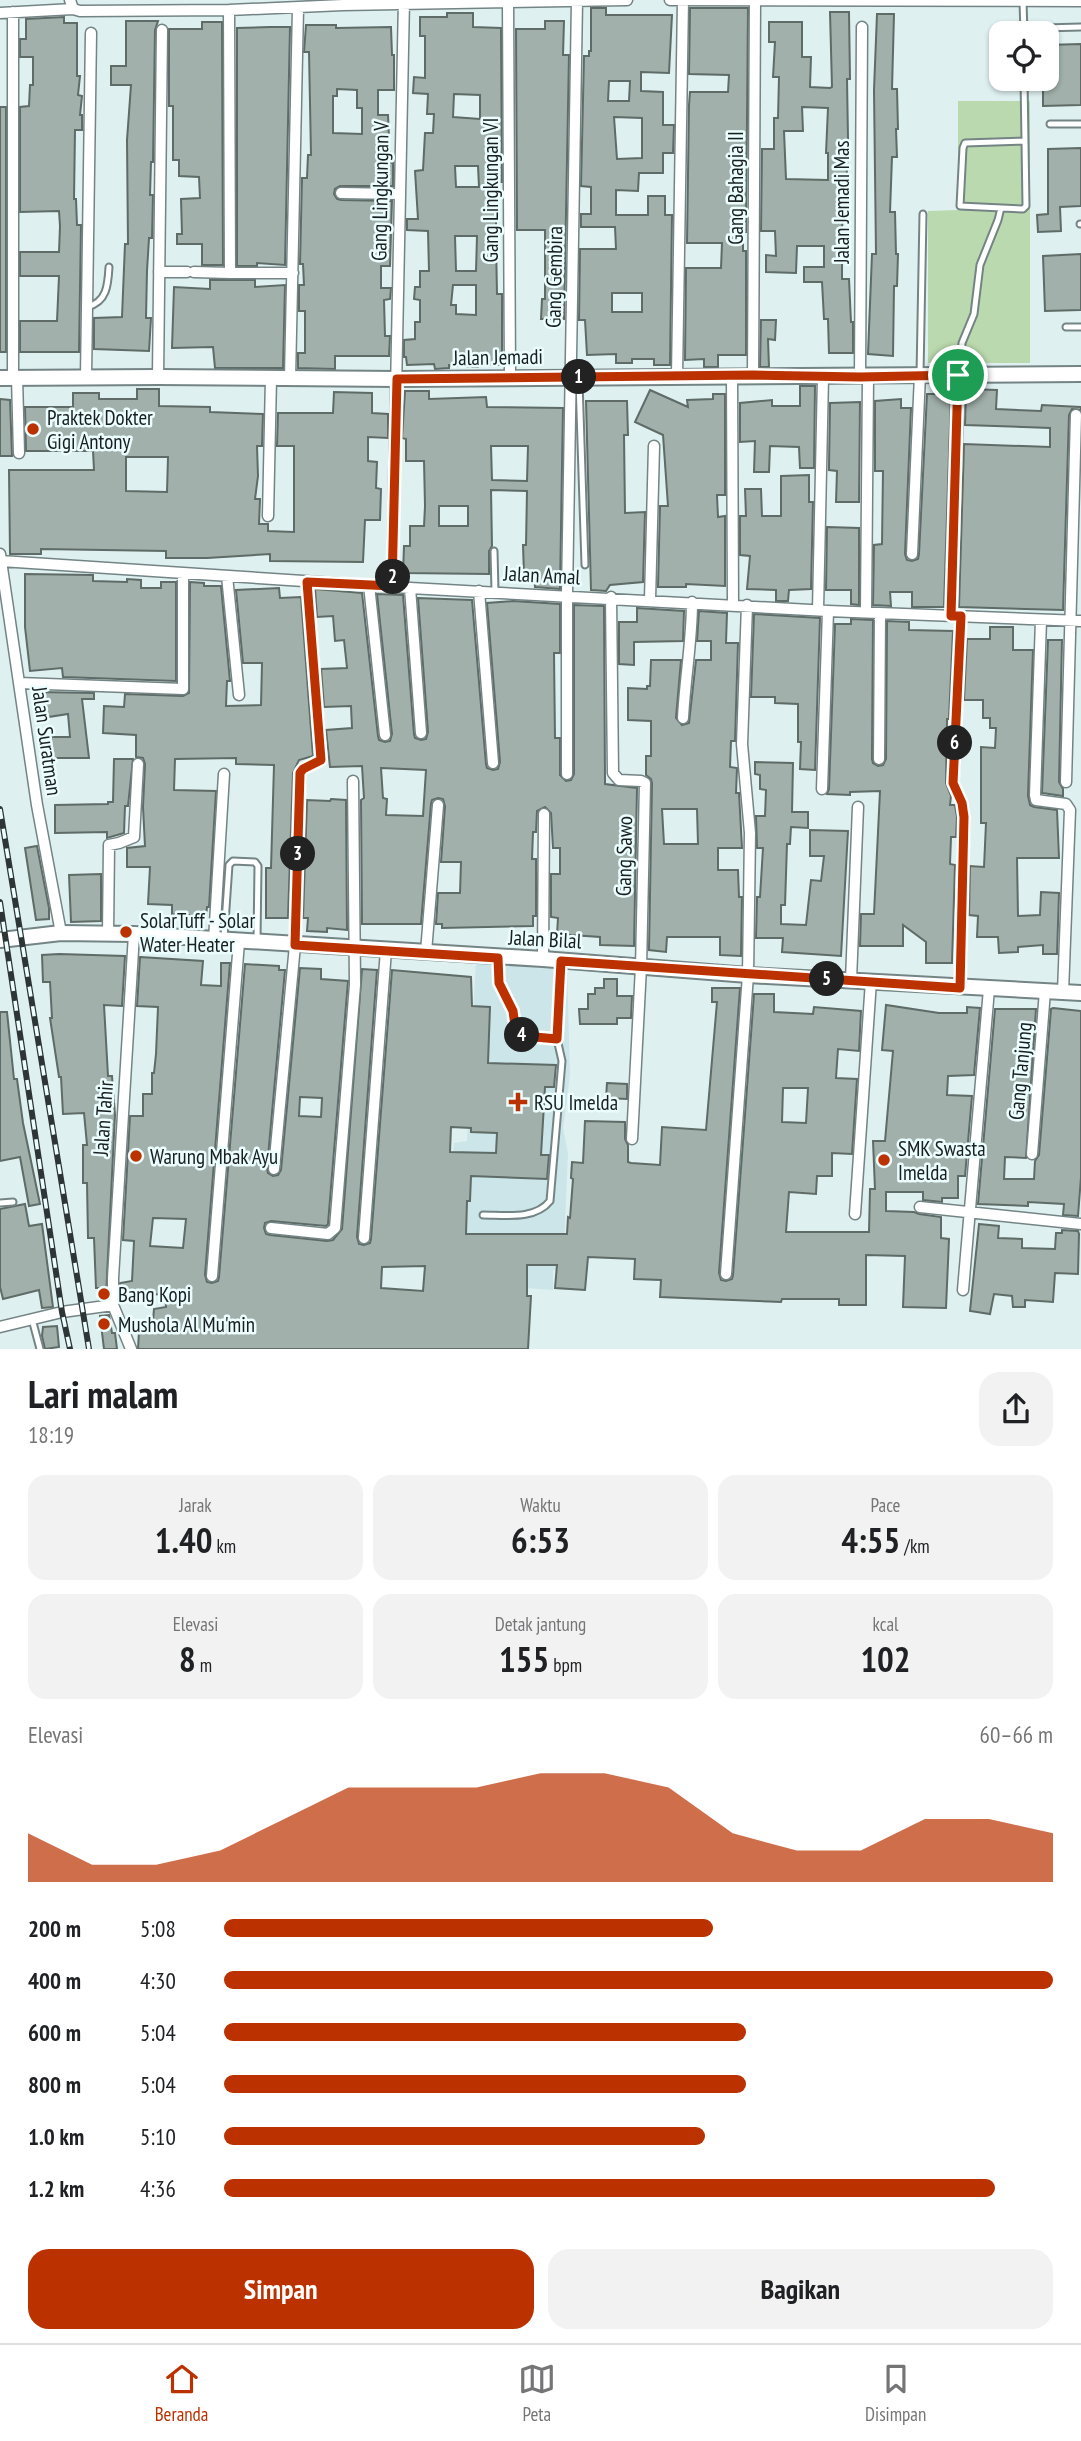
<!DOCTYPE html>
<html lang="id">
<meta charset="utf-8">
<style>
body{margin:0;font-family:"PT Sans Narrow",sans-serif;background:#f2f2f2;color:#202124;height:100vh;display:flex;flex-direction:column;font-size:26px;white-space:nowrap}
*{box-sizing:border-box;margin:0}
p{font-size:23px;color:#757577}
.icon{flex:none;width:38px;height:38px;fill:none;stroke:currentColor;stroke-width:2;stroke-linecap:round;stroke-linejoin:round}
.map{position:relative;height:1349px;overflow:hidden}
.side{display:flex;flex-direction:column;background:#fff;flex:1}
.side>*{flex:none}
.buttons{position:absolute;left:989px;top:21px;display:grid;gap:14px}
.buttons a{display:grid;place-items:center;width:70px;height:70px;border-radius:14px;background:#fff;box-shadow:0 2px 5px #0004;font-size:35px}
.pin{position:absolute;display:grid;place-items:center;width:60px;height:60px;color:#fff;margin:-30px;border:4px solid #fff;border-radius:50%;box-shadow:0 2px 7px #0007}
.km{position:absolute;width:35px;height:35px;margin:-18px;border-radius:50%;background:#222;color:#fff;font-size:19px;line-height:35px;text-align:center}
.round{display:grid;place-items:center;flex:none;width:74px;height:74px;border-radius:21px;background:#f2f2f2}
.headline{display:flex;align-items:center;justify-content:space-between;height:119px;padding:0 28px}
h1{font-size:38px;font-weight:600;line-height:52px}
.figures{display:grid;grid-template-columns:repeat(3,1fr);gap:10px;height:119px;padding:7px 28px}
.figures div{display:grid;align-content:center;border-radius:18px;background:#f2f2f2;text-align:center}
.figures b{font-size:35px;font-weight:600}
.figures small{font-size:19px;font-weight:400}
.figures p{font-size:19px}
.chart{height:196px;padding:14px 28px}
.chart p{display:flex;justify-content:space-between}
.chart svg{width:100%;height:126px;margin-top:7px;fill:#bb3200;opacity:.7}
.primary-button{display:flex;gap:14px;margin-top:auto;padding:14px 28px}
.primary-button a{flex:1;height:80px;border-radius:21px;background:#bb3200;color:#fff;font-size:28px;font-weight:600;line-height:80px;text-align:center}
.primary-button a+a{background:#f2f2f2;color:#202124}
ul{padding:0 28px;list-style:none;font-size:23px}
li{display:grid;grid-template-columns:112px 84px 1fr;align-items:center;height:52px}
li i{height:18px;border-radius:9px;background:#bb3200}
.tab-bar{display:flex;justify-content:space-around;align-items:center;height:98px;border-top:2px solid #e0e0e0;background:#fff;font-size:19px;color:#757577}
.tab-bar a{display:grid;justify-items:center;gap:4px}
.tab-bar .current{color:#bb3200}
.map>svg:first-child{display:block}
</style>
<div class="map">
<svg width="1081" height="1349" viewBox="0 0 1081 1349">
<rect width="100%" height="100%" fill="#dff0f1"/>
<path fill="#cbe5e8" d="M476 959 567 964 570 1075 563 1128 568 1153 563 1270H553V1290L486 1285 447 1203 452 1174 454 1143 467 1141Z"/>
<path fill="#bbd9ae" d="M958 101H1030V363H928V211L958 210Z"/>
<path fill="#a1b0aa" stroke="#5e6b66" stroke-width="2" fill-rule="evenodd" d="M591 8H606V15H672L669 73 641 72V91L663 92V125H674L673 153H663V173H639L638 191 616 190V215H648V196H665V215H672L670 365H654V359H632V363H616V354L587 355 585 320H579L580 249H616L615 227H581V214H591V187L581 186 584 56H589V51H591ZM609 81H630L629 101H608ZM614 117 642 118V158L617 159ZM612 293H642V312H612Z
M690 8H748L746 232H743V251H746V355H718V367H704V359L685 360 686 268H721L722 243H687L689 105 690 92H728L729 75 689 74Z
M830 12H849L850 79H847L848 138 846 196 842 227V279H849L851 322H853V353H829L828 319H824L822 282H804V267H824V246H797L796 273 766 272V255L776 256 775 231H761L762 149H774V118H778L779 77H773L775 42H769V22H802V57H811L810 87 830 88 832 87ZM802 107 828 108 826 153H828V180L786 179 784 131H803Z
M447 13H473V27L501 28 502 182H496V230H499L496 242 497 294H502V365L478 364V367L449 365V368L435 369 434 364 407 365 406 357H404V340L415 339V322H420V300L414 299 415 287H420V271H429L428 231 407 230V219H418L415 171 423 170 425 133H433L434 114H427L428 94 413 93 414 77 425 78V36H420V17H447ZM454 94 480 95V119L453 117ZM455 166H478L479 187H456ZM455 236H477L476 271H456ZM453 285H476V315L456 314V305H451Z
M877 14H894L892 89H897L898 129H896L897 157H892L890 212H895L896 254H898L897 286H894L893 356 868 354 872 254H876L874 90Z
M64 17V23H77V76H80L78 95 82 96 80 115H82V130H75L74 199H76L77 225H81L79 352H20V321H57L59 276H20V252H59L60 226 59 211 20 212V107L29 106 30 85H33V57H20V39H26V19Z
M126 21H158L155 30 153 162H151L150 195H153L152 238H149L147 271 146 318H151L149 351 94 349V318L122 317 125 244H128L127 140 131 85H111V66H126Z
M545 21H564L563 55H569L564 319H541L542 299H545V230H517L516 29H545Z
M202 22H222L223 265H202V244H177V234H182L181 199 200 198 199 177 179 176V160H173V106H169V29H202Z
M306 25H336V28L391 27 392 55H394V90H378V115H388L390 163H393V186H340L335 189 334 194 337 199 341 200 392 201 390 266H381V288H391L390 299 384 300 385 336H390L389 356H335V369L298 368V353H305V311H299V285H304L303 264H300L302 178H307L308 155H311L309 52H304ZM337 89 357 90V108H362V134L333 133V96H337Z
M270 27H290L285 265 257 263V266H237V28Z
M1081 44V105L1043 106V79H1046V45Z
M0 107H6V352H0Z
M1081 148V206L1060 207 1061 231 1038 232 1037 215 1048 214V149Z
M1081 254V310L1045 311 1043 256Z
M210 280H255V287L285 285 283 368H215L213 347 172 348 174 287 210 289Z
M761 320H776L775 340 768 339 769 367H760Z
M800 386H815L814 468H800L799 447 770 446 769 472H754L755 441 740 442V403L772 400V406H800Z
M137 389H159V406L210 407V412L263 414 262 446H257L258 476 255 499H260L259 524H268V531L294 532V446H277L278 413H333L334 392 372 393V413L388 414V438L368 437V461L377 462 376 488 381 489 380 520H365L363 562 270 561V554L207 558H166V551L41 549V554H10L9 470H94L93 451H26L25 407H73V393H99V399H137ZM126 457H168L167 492 126 491Z
M966 389 997 390 996 409 1041 411 1042 405 1081 407V410L1072 409 1069 415 1063 610 959 607 964 444 1050 447V428L965 425Z
M650 390 688 407 687 400 713 399V394H725V495H717L718 517 725 516V586L686 584V587H658L660 506H668L663 435 635 422Z
M405 391H429V399L486 397 487 407 563 408 560 589 535 587 534 574 524 575 523 545H526L527 491 491 490 492 546 489 551V574L403 573 404 546H410V526H424L425 506 424 461H406V439L402 438ZM491 446H528L527 481 492 480ZM439 506H468V526H439Z
M927 394H951L944 607H912V592H890L891 606 873 605 874 545 882 544 883 471H875V401L901 399V408H911L905 554 907 560 912 561 918 559 919 554Z
M0 399 10 400 12 456H0Z
M586 401H627L628 435H624L625 513 645 512 643 582 610 585 606 591 591 590Z
M860 402 859 502H836L837 471 829 470V467L830 403Z
M809 475V502H813L811 589 789 590 788 601H776V590L747 589 750 556 740 555V516H746L745 489H761L762 516H781V476Z
M827 527 859 528V605L851 604V590H826Z
M25 574 93 575V581L127 582V579L141 580V588H161V582H176V681L63 677 62 668 30 671 25 627Z
M190 582 204 583V586H221L230 681H227L226 706 261 705 262 663H243L236 590 279 588 280 598 301 597 313 756 299 760 293 773 288 918H266V868H271L274 765 236 764V758L175 759 174 790 216 791 209 907H207L206 916 172 914V905L148 904 150 867H127V848L145 846 143 807 145 764 143 758 136 757V735L103 733 104 706 124 707 125 694 183 696 189 693Z
M315 589 362 593 378 736 379 740 385 742 390 741 392 734 377 594 403 595 414 734 415 738 421 740 426 739 428 732 418 598 472 600 486 764 487 768 493 770 498 769 500 762 487 603 513 601 560 604V653H554L555 738H560V775L566 781 571 780 574 774V605L604 606 605 784 637 788 634 946 600 945V937L557 934 558 918 551 917V874H560V848H553L551 813 545 807 537 811 536 832H533L532 859H536V916H533V926L442 928V924H436L438 893H460L461 862H441L445 806 443 799 438 798 432 800 431 804 421 924H362L361 800 364 798 362 766 330 767 326 730 352 728 351 706 324 707 321 669 347 668 344 640 335 641 333 616 317 617ZM381 768 426 770 423 816 386 815 387 799 383 798Z
M637 608 684 611 683 641 634 642V665L619 664V622H637Z
M699 611 727 613 726 643H738L735 741H731L730 767 737 768 736 793H739L742 848H718V870H738L739 897H742L741 956 720 955V937H667L666 952 649 950 652 783 651 779 646 775V756H651V721L628 720V688L647 689V686H650L651 660H681L676 718 682 725 689 723 696 660H711V641H697ZM662 809H697L698 844H664Z
M754 614 820 618 815 770 800 769 801 742H798V704L775 703V697H751Z
M851 619 873 620 872 759 873 763 878 766 883 765 886 759 887 621 909 622V630L953 631 949 719H947L946 783 951 796 950 805H955L957 817 956 837H951L950 864 955 865 952 963H926V942L903 925V946H860L861 914H874L880 791 850 792V795L827 794 829 789 835 624H851Z
M990 627H1013V650H1033L1028 796 1030 805 1034 807 1057 810 1059 858H1017L1018 916 1040 915 1041 892 1059 893 1057 954H1043V945L1018 947V952L999 953 998 937H977L978 916 969 915 970 866 984 867 986 823H981V747L995 748 996 728H990V718H983V700H964L967 639H990Z
M1048 640H1062L1059 782 1063 789V796L1042 793Z
M38 692 94 693V699H82L89 758H43V737H70L68 714 42 718Z
M114 759H133L128 806H125L124 833 107 838V832L55 833V805L108 804V802H113Z
M755 762 793 763 792 812H808V828L791 827 790 844H787L785 905H781V924L806 925 811 880 821 881 824 856H810V830L848 831 841 956 782 952 783 938H756L757 897H760L763 848H757L756 816H765L766 790 760 789V775L755 774Z
M331 799 346 800 347 930 327 928V932L307 931 308 918H303L307 800 330 801Z
M37 846 49 908V919L36 920 25 848Z
M101 874V921L71 922 69 875Z
M59 954 125 956 122 1006 104 1005 108 1076H112L115 1115 106 1296 99 1297V1288H96L94 1238H88L87 1183H83V1145H87L84 1113 63 1114 61 1077H59L50 1018H52L50 982H43L42 955Z
M140 957 203 961 201 985 221 986V963H230L205 1275 207 1282 212 1283 218 1281 219 1277 245 964 279 966V970H285L267 1168 268 1173 273 1176 278 1175 281 1170 300 968 321 969V979L348 981 328 1224 326 1226 271 1221 265 1223 264 1228 266 1234 270 1235 327 1241 333 1240 342 1229 362 969 377 970 357 1237 359 1244 364 1245 370 1243 371 1239 392 970 471 977 472 1006 490 1007 488 1063 556 1065 554 1087H545L541 1155H549L547 1179 471 1176 470 1201H467L466 1234H567L568 1217 570 1218 573 1179 571 1178 572 1162 583 1163 585 1121 625 1122V1139L628 1145V1162L631 1163 660 1165 662 1127 706 1130 717 1002H712V988H740L719 1273 721 1280 726 1281 732 1279 733 1275 754 994H774V1012L813 1014 814 1007 861 1011 859 1051 838 1049 836 1078 857 1079 852 1154 832 1153V1176H817L816 1194 789 1192 786 1232H869L870 1189H875L873 1141H885L893 1051 882 1050 886 1005 939 1013H967V1007L980 1008 974 1075 948 1076 947 1095 972 1096 965 1176H958V1198H942V1202L923 1200V1192H886V1211L914 1212 919 1214 941 1217V1238L949 1239 946 1308 903 1307 905 1256 866 1255V1305H839V1299H782L781 1302 660 1297 661 1280 634 1279 635 1259 588 1257 585 1290 555 1288 557 1265H527V1296H531L528 1349H138L139 1331 152 1332 154 1309 166 1307 165 1294 120 1296V1283L132 1281 134 1241 123 1240 130 1116H143V1094H152V1073H154L156 1054 158 1007 137 1006ZM783 1088H808L806 1123 782 1122ZM300 1097 322 1098 321 1117 299 1116ZM451 1127 471 1128V1132L497 1133 496 1153 450 1152ZM153 1218 186 1219 183 1248 150 1246ZM425 1266 423 1291 381 1288 382 1267Z
M604 979H617V996H632L631 1018H617V1024H580L579 1009H588V994H595V988H604Z
M1053 1008 1081 1011V1177L1078 1216 1063 1215 1064 1204 1028 1202V1206L978 1204 995 1009H1036L1026 1158 1005 1157 1004 1179H1034L1035 1161 1039 1155 1051 1009Z
M0 1012H7L14 1079H17L23 1123 40 1204 29 1206 20 1157 0 1161Z
M607 1083 627 1084V1099L606 1098Z
M25 1204 29 1226 42 1224 53 1307 42 1308 39 1290 3 1299 0 1287V1209Z
M979 1224 999 1226 998 1238 1022 1239V1248L1055 1249 1056 1233H1062V1230L1078 1231 1079 1234 1078 1274 1055 1273 1053 1302 1025 1300V1307H1013L1012 1296 994 1294 990 1314 970 1311Z
M109 1315 112 1333H115L117 1349H104L100 1316Z
M57 1326 59 1347 45 1349 42 1336 43 1327Z"/>
<g fill="none" stroke-linecap="round" stroke-linejoin="round">
<defs>
<path id="lane" d="M1023 2 1024 33
M1043 28 1081 27
M1024 79 1026 206 1023 209 960 206 963 148 965 143 1024 141
M1050 124H1081
M1080 224H1081
M87 307C107 302 108 285 109 267
M1066 327H1081
M920 375 923 214
M959 375 962 343 974 314 980 265 998 220 1001 208
M579 381 585 565
M494 551 495 592
M224 937 229 865 233 861 255 862 258 866 257 940
M498 959 499 983 513 1011 516 1033 524 1036 557 1039
M0 1203 13 1202
M483 1215C505 1215 535 1220 550 1201L562 1061 557 1039 561 961
M32 1319 40 1349"/>
<path id="street" d="M70 0 73 9 80 11 229 10 343 5 627 0
M670 0 1081 1
M508 2 510 378
M229 10 230 273H293
M13 12V377
M0 13 73 9
M341 193 399 194
M159 272H187
M194 272 230 273
M753 375 755 0
M677 376 683 0
M732 376 733 604
M17 377 19 453
M86 377 91 33
M158 377 162 30
M860 377 862 27
M290 378 298 8
M268 516 271 378
M0 554 37 805 61 933
M912 554 920 375
M1 561 410 588 828 611 1081 621
M227 576 239 695
M369 585 385 735
M392 586 404 0
M410 588 421 733
M479 591 493 763
M611 597 613 773 619 780 641 781 645 783 641 967 632 1139
M650 600 654 446
M818 610 823 377
M866 612 868 377
M951 616 959 375
M1041 620 1035 795 1036 800 1066 804 1070 810 1063 992
M19 683 183 689V573
M683 718C685 679 692 641 692 602
M879 759 880 613
M567 774V595L577 1
M1066 782 1076 415
M822 789 828 611
M108 934 109 845 119 843 134 837 138 764
M214 940 224 774
M426 952 438 805
M543 959 544 814
M851 980 858 807
M960 988 964 817 962 803 953 783 961 616
M1032 1154 1045 991
M274 1169 295 945 300 773 303 769 321 760 307 582
M920 1207 1081 1224
M855 1214 871 981
M271 1228 328 1234 335 1228 355 985 353 781
M364 1238 386 950
M726 1274 748 975 750 833 742 744 747 605
M212 1276 239 942
M963 1290 989 989
M0 1327 62 1312 113 1305
M131 1349 113 1305V1278L134 934"/>
<path id="secondary" d="M0 378 158 377 397 379 1081 374
M0 940 61 933 134 934 543 959 748 975 1081 993"/>
</defs>
<use href="#lane" stroke="#748485" stroke-width="9"/>
<use href="#street" stroke="#748485" stroke-width="13"/>
<use href="#secondary" stroke="#748485" stroke-width="18"/>
<use href="#lane" stroke="#fff" stroke-width="5"/>
<use href="#street" stroke="#fff" stroke-width="10"/>
<use href="#secondary" stroke="#fff" stroke-width="14"/>
<defs>
<path id="rail" d="M0 809 89 1349
M0 902 62 1312 70 1349"/>
</defs>
<use href="#rail" stroke="#2e3536" stroke-width="6"/>
<use href="#rail" stroke="#ecfdfe" stroke-width="3.5" stroke-dasharray="10" stroke-linecap="butt"/>
</g>
<g fill="none" stroke-linecap="round" stroke-linejoin="round">
<defs>
<path id="route" d="M753 375 860 377 958 375 951 616H961L953 783 962 803 964 817 960 988 561 961 557 1039 524 1036 516 1033 513 1011 499 983 498 958 295 945 300 773 303 769 321 760 307 582 392 586 397 379Z"/>
</defs>
<use href="#route" stroke="#fff" stroke-width="14"/>
<use href="#route" stroke="#bb3200" stroke-width="9"/>
</g>
<g fill="#bb3200" stroke="#ecfdfe" stroke-width="2.5">
<circle cx="33" cy="429" r="7"/>
<circle cx="126" cy="932" r="7"/>
<path d="M514.5 1091.5h7v7h7v7h-7v7h-7v-7h-7v-7h7z"/>
<circle cx="136" cy="1156" r="7"/>
<circle cx="884" cy="1160" r="7"/>
<circle cx="104" cy="1294" r="7"/>
<circle cx="104" cy="1324" r="7"/>
</g>
<g text-anchor="middle" dominant-baseline="central" stroke-width="5" stroke-linejoin="round" paint-order="stroke">
<g font-size="21" fill="#191f20" stroke="#ecfdfe">
<text transform="translate(735 188) rotate(-90)">Gang Bahagia II</text>
<text transform="translate(490 190) rotate(-90)">Gang Lingkungan VI</text>
<text transform="translate(380 191) rotate(-89)">Gang Lingkungan V</text>
<text transform="translate(841 202) rotate(-90)">Jalan Jemadi Mas</text>
<text transform="translate(554 277) rotate(-89)">Gang Gembira</text>
<text transform="translate(498 357) rotate(-1)">Jalan Jemadi</text>
<text transform="translate(542 575) rotate(3)">Jalan Amal</text>
<text transform="translate(47 741) rotate(82)">Jalan Suratman</text>
<text transform="translate(624 856) rotate(-89)">Gang Sawo</text>
<text transform="translate(545 939) rotate(3)">Jalan Bilal</text>
<text transform="translate(1020 1071) rotate(-85)">Gang Tanjung</text>
<text transform="translate(103 1118) rotate(-86)">Jalan Tahir</text>
</g>
<g font-size="21" fill="#191f20" stroke="#ecfdfe" text-anchor="start">
<text x="47" y="417">Praktek Dokter<tspan x="47" dy="24">Gigi Antony</tspan></text>
<text x="140" y="920">SolarTuff - Solar<tspan x="140" dy="24">Water Heater</tspan></text>
<text x="534" y="1102">RSU Imelda</text>
<text x="898" y="1148">SMK Swasta<tspan x="898" dy="24">Imelda</tspan></text>
<text x="150" y="1156">Warung Mbak Ayu</text>
<text x="118" y="1294">Bang Kopi</text>
<text x="118" y="1324">Mushola Al Mu'min</text>
</g>
</g>
</svg>
<div class="buttons">
<a><svg class="icon" aria-label="locate" viewBox="0 0 24 24"><circle cx="12" cy="12" r="6"/><path d="M12 2v4M12 18v4M2 12h4M18 12h4"/></svg></a>
</div>
<div class="pin" style="left:958px;top:375px;background:#1e9e55"><svg class="icon" aria-label="arrive" viewBox="0 0 24 24"><path d="M6 21V4h12l-3 4 3 4H6"/></svg></div>
<b class="km" style="left:579px;top:377px">1</b>
<b class="km" style="left:393px;top:577px">2</b>
<b class="km" style="left:298px;top:854px">3</b>
<b class="km" style="left:522px;top:1035px">4</b>
<b class="km" style="left:827px;top:979px">5</b>
<b class="km" style="left:955px;top:743px">6</b>
</div>
<section class="side">
<div class="headline"><div><h1>Lari malam</h1><p>18:19</p></div><a class="round"><svg class="icon" aria-label="share" viewBox="0 0 24 24"><path d="M12 15V3M7 8l5-5 5 5M5 13v7h14v-7"/></svg></a></div>
<div class="figures">
<div><p>Jarak</p><b>1.40<small> km</small></b></div>
<div><p>Waktu</p><b>6:53</b></div>
<div><p>Pace</p><b>4:55<small> /km</small></b></div>
</div>
<div class="figures">
<div><p>Elevasi</p><b>8<small> m</small></b></div>
<div><p>Detak jantung</p><b>155<small> bpm</small></b></div>
<div><p>kcal</p><b>102</b></div>
</div>
<div class="chart"><p><span>Elevasi</span>60–66 m</p>
<svg viewBox="0 0 160 44" preserveAspectRatio="none"><path d="M0 44V27L10 38L20 38L30 33L40 22L50 11L60 11L70 11L80 6L90 6L100 11L110 27L120 33L130 33L140 22L150 22L160 27V44z"/></svg>
</div>
<ul>
<li><b>200 m</b>5:08<i style="width:59%"></i></li>
<li><b>400 m</b>4:30<i style="width:100%"></i></li>
<li><b>600 m</b>5:04<i style="width:63%"></i></li>
<li><b>800 m</b>5:04<i style="width:63%"></i></li>
<li><b>1.0 km</b>5:10<i style="width:58%"></i></li>
<li><b>1.2 km</b>4:36<i style="width:93%"></i></li>
</ul>
<div class="primary-button"><a>Simpan</a><a>Bagikan</a></div>
</section>
<nav class="tab-bar">
<a class="current"><svg class="icon" aria-label="home" viewBox="0 0 24 24"><path d="M3 11l9-7 9 7M6 9v11h12V9"/></svg>Beranda</a>
<a><svg class="icon" aria-label="map" viewBox="0 0 24 24"><path d="M3 6l6-2 6 2 6-2v14l-6 2-6-2-6 2zM9 4v14M15 6v14"/></svg>Peta</a>
<a><svg class="icon" aria-label="saved" viewBox="0 0 24 24"><path d="M7 4h10v16l-5-4-5 4z"/></svg>Disimpan</a>
</nav>
